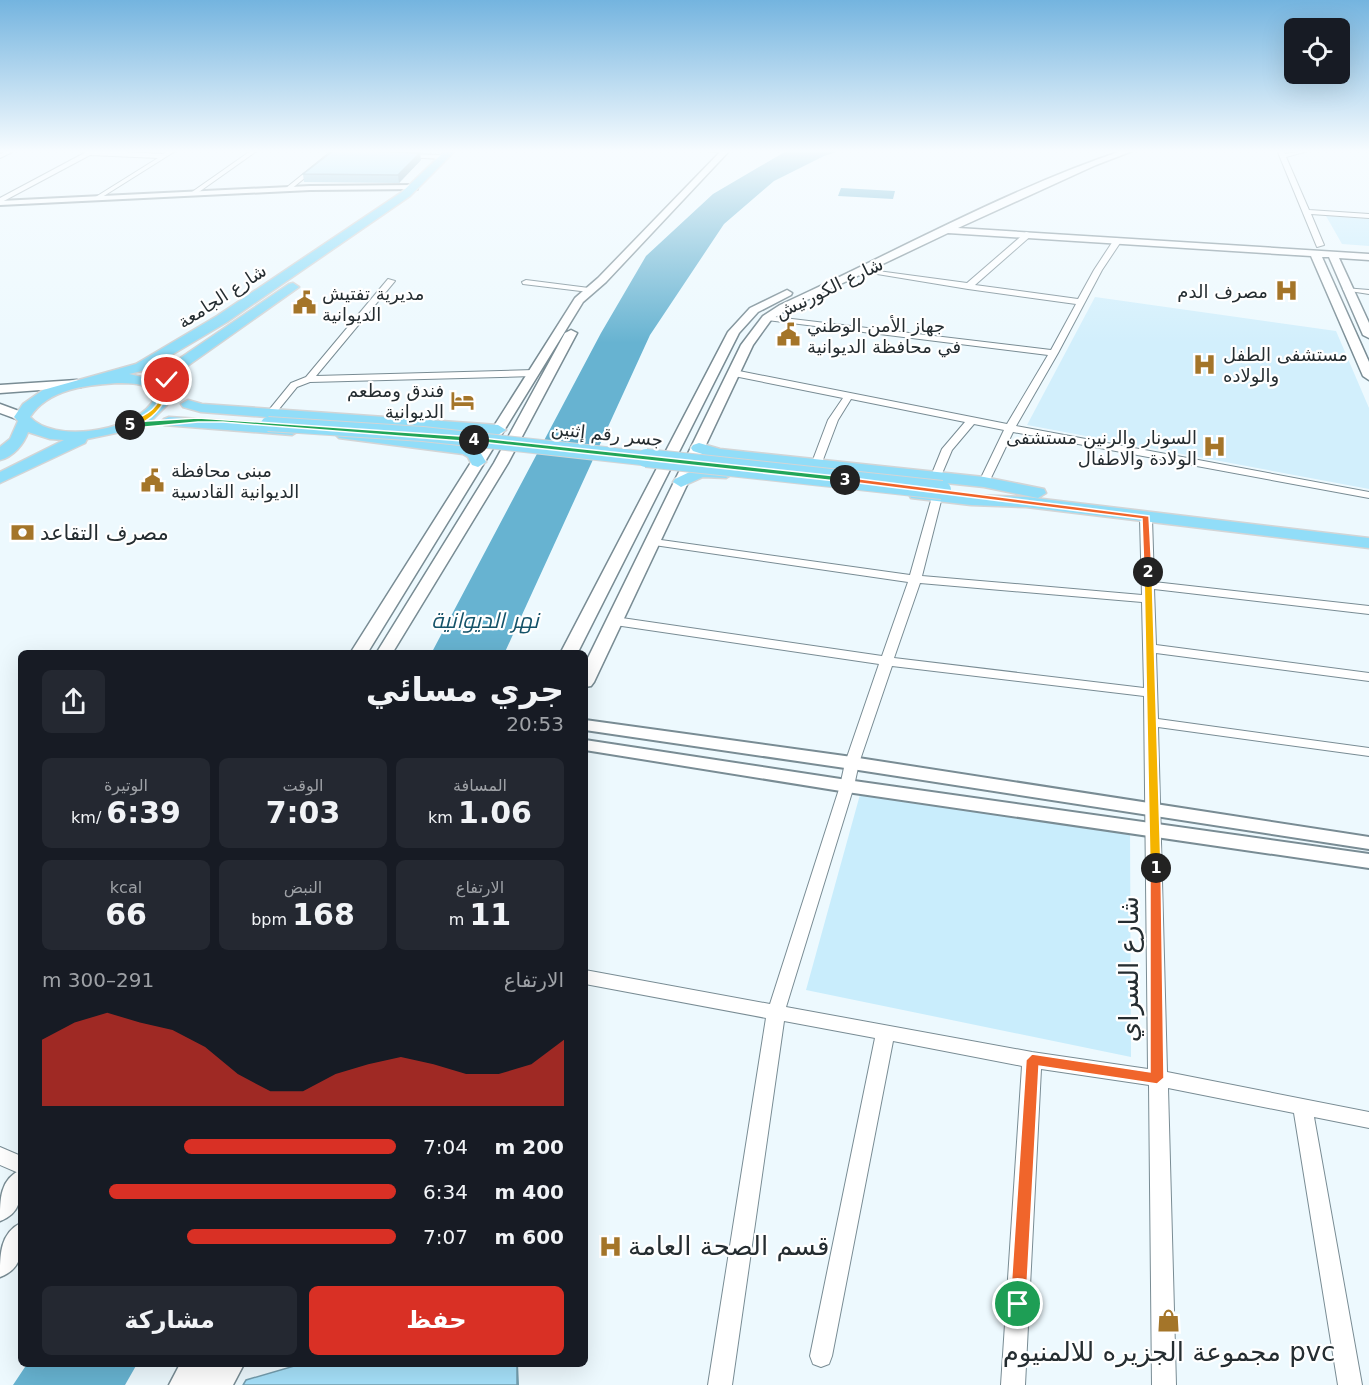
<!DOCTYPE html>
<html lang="ar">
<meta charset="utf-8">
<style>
body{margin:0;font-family:"DejaVu Sans",Cairo,sans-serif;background:#242831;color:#f1f3f6;direction:rtl;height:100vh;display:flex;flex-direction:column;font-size:22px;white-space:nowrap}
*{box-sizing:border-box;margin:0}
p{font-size:20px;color:#9ea1a6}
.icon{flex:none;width:33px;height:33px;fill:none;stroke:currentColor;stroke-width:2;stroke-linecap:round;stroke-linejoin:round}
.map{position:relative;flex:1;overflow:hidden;direction:ltr}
.sheet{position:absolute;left:18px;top:650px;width:570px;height:717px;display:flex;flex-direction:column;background:#171b24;border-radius:9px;box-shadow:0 6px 24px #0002;direction:rtl}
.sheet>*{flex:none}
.fabs{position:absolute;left:1284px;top:18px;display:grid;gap:12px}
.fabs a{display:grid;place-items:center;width:66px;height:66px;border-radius:9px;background:#171b24;box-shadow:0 6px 24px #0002;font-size:30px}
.pin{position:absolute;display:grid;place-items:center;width:51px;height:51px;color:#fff;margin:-26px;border:3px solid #fff;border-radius:50%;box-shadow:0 2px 6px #0007}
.km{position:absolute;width:30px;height:30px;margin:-15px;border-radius:50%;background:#222;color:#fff;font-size:16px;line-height:30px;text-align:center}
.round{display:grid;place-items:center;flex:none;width:63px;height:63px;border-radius:9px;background:#242831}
.overview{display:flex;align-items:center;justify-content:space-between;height:102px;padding:0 24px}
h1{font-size:33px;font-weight:700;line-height:45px}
.metrics{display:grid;grid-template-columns:repeat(3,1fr);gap:9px;height:102px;padding:6px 24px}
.metrics div{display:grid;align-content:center;border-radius:9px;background:#242831;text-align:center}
.metrics b{font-size:30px;font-weight:700}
.metrics small{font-size:16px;font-weight:400}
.metrics p{font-size:16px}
.chart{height:168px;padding:12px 24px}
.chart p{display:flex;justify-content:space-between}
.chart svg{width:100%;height:108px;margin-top:6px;fill:#d93025;opacity:.7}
.primary-button{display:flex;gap:12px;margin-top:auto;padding:12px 24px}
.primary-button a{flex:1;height:69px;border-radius:9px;background:#d93025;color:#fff;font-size:24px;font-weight:700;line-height:69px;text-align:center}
.primary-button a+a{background:#242831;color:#f1f3f6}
ul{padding:0 24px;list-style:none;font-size:20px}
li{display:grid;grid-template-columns:96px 72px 1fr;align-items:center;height:45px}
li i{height:15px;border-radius:8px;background:#d93025}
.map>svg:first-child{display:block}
</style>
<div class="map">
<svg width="1369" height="1385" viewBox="0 0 1369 1385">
<rect width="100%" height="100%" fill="#edf9fe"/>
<path fill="#d2effc" d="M1095 297 1336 331 1369 408V489L1027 425Z"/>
<path fill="#c9edfc" d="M1326 216 1369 219V246L1342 244Z
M861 791 1130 825 1131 1057 806 990Z"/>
<path fill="#67b3d1" d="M788 150H843L824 156 774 181 724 224 650 335 505 652H432L601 333 646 256 713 194Z
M841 188 895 191 893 199 838 196Z
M27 1364H137L125 1385H13Z"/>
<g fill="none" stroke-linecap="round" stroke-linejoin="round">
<defs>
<path id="minor" d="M9 150H16L0 158V154Z
M90 150 163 154 171 150H177L99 199 94 198 158 158 90 155 0 203V198Z
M252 150H258L196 194H192V192Z
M333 150H339L290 190H286V188Z
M697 150H727L728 151 725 153Z
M1277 150H1283L1285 154 1311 150 1286 157 1309 210 1369 214V218L1311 214 1324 245 1317 247Z
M404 154 444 155 447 157 444 159 402 157Z
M1026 232 1033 234 975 285 1078 299 1094 270 1115 238 1122 240 1102 270 1058 353 1016 426 1369 492V498L1013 432 989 482 984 485 979 482 1004 430 974 424 952 450 941 476 936 479 931 476 942 449 965 422 851 399 838 420 821 465 816 468 811 465 828 420 843 398 734 376 729 373 734 370 1007 424 1048 355 767 320 763 318 767 316 1051 350 1076 304 968 289 859 271 863 269 967 283Z
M388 279 395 281 316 376 534 370 539 373 534 376 310 382 297 387 275 414H269V410L291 383 306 377Z
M526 280 589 288 593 290 589 292 523 284 522 282Z
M1344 288 1369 290V294L1343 290Z
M937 494 942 497 922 576 1142 595 1140 518 1146 515 1152 518 1154 582 1369 606V614L1154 589 1156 645 1369 673V681L1156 653 1158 719 1369 748V756L1158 727 1167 1072 1369 1112V1128L1314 1117 1362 1385H1338L1294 1113 1168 1088 1176 1385H1152L1149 1085 1041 1069 1025 1385H1001L1022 1066 893 1041 832 1356 829 1364 821 1367 813 1364 810 1356 875 1038 784 1021 732 1385H708L766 1018 585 984V970L770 1004 840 786 845 763 879 664 615 625 609 621 615 617 882 656 908 582 654 545 648 542 654 539 910 575 932 497ZM920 583 1142 602 1144 688 894 658ZM892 666 1144 696 1148 1069 1032 1052 786 1007 854 786 859 763Z
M0 1147 21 1156V1174L0 1165Z"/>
<path id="tertiary" d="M414 185H417V189L310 190 0 205V201L310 186Z
M585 720 852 757 1369 837V849L852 769 585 730Z
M585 740 847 780 1369 854V868L847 792 585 750Z"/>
<path id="secondary" d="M722 150H730L606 282 583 302 368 652H351L575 298 598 278Z
M1124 150H1135L1096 165 958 228 1369 254V260L1339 258 1369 323V338L1363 335 1329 257H1322L1369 362V380L1363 376 1311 256 948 233 788 309 771 320 753 345 594 682 591 686 585 687V664L741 345 763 316 780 305C894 253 1005 190 1124 150Z
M787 290 792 293 791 295 758 312 739 333 578 652H561L728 332 750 308Z
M571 330 577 333 508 463 393 652H377L494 463 565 333Z
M77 380 83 384 81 387 0 393V385Z
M0 404 27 414 28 417 22 421 0 413Z
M21 1170C21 1192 24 1212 0 1221 0 1199 0 1179 21 1170Z
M21 1223C21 1247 26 1267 0 1277 0 1255 0 1233 21 1223Z
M180 1364H244L233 1385H169Z"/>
<path id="primary" d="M446 150H456L410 196 227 322 146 370 129 374 159 381 173 363 289 284 293 283 299 287 183 369 169 388 167 405 151 421 130 430 87 439 85 443 0 483V472L64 440 50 439 28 432C24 444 13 457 0 460V447L10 439 18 421 14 417 23 404 43 390 136 364 217 316 402 192ZM117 383C131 383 143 383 155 391 154 395 154 401 151 404 130 432 53 443 30 417 48 389 86 385 117 383Z
M188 400 202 404 498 425 506 430 498 435 201 412 183 407 181 404Z
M169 417 292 425 300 430 292 435 164 425 161 422 164 419Z
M344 430 464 444 479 450 486 462 478 467 472 465 468 457 463 454 339 438 336 435 339 432Z
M699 443 720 449 984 477 1044 489 1046 493 1038 498 984 487 718 459 693 451 691 448 693 445Z
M700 467 726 468 734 473 726 478 703 477 681 487 673 482 675 479Z
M917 489 971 495 1026 497 1369 538V548L1026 507 971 505 911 498 909 494Z"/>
</defs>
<use href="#minor" stroke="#798c94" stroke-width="2"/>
<use href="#tertiary" stroke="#798c94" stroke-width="4"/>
<use href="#secondary" stroke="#798c94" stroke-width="3"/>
<use href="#primary" stroke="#d3d5d6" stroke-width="3"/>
<use href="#minor" fill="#fff" fill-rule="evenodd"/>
<use href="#tertiary" fill="#fff" fill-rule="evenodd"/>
<use href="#secondary" fill="#fff" fill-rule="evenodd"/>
<use href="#primary" fill="#91ddf8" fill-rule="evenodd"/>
<defs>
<path id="primary-bridge-far1" d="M268 424 423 434 660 460"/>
<path id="primary-bridge" d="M646 458 942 490"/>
</defs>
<use href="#primary-bridge-far1" stroke="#d3d5d6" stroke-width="16" stroke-linecap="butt"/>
<use href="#primary-bridge" stroke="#d3d5d6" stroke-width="20" stroke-linecap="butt"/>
<use href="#primary-bridge-far1" stroke="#91ddf8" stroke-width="14"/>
<use href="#primary-bridge" stroke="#91ddf8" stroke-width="18"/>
</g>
<path fill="#8fc2d7" d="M389 150H388H432L429 152Z
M421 160 399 183 304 182 303 174Z"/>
<path fill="#749eaf" d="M420 153 421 160 399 183 398 175Z
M517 1364H518L519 1385H517Z"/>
<path fill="#a6e1fa" stroke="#749eaf" stroke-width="1.5" d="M334 150 420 153 398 175 303 174Z
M301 1364H517V1385H243L246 1380Z"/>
<linearGradient id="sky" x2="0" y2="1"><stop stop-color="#74b4df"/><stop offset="0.44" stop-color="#f7fcff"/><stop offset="1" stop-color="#f7fcff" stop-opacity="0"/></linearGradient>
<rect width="1369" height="343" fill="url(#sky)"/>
<path fill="#f0652b" stroke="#fff" stroke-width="1.5" d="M1156 864 1161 868 1164 1078 1157 1084 1039 1066 1026 1304 1024 1309 1018 1311 1012 1309 1010 1304 1026 1060 1032 1054 1150 1072V868Z"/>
<path fill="#f5b400" stroke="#fff" stroke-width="1.5" d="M1148 569 1152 572 1161 868 1156 872 1150 868 1144 572Z"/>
<path fill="#f0652b" stroke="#fff" stroke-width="1.5" d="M845 477 1149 516 1152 572 1148 574 1144 572 1142 519 843 481 842 480Z"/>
<path fill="#22a559" stroke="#fff" stroke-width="1.5" d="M474 437 845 477 849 480 845 482 472 441Z"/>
<path fill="#22a559" stroke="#fff" stroke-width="1.5" d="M198 418 474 437 478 440 474 442 223 422H198L124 429 121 427 130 422Z"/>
<path fill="#f5b400" stroke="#fff" stroke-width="1.5" d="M167 378 171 380 165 388 167 396C160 411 146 426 128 426V423C143 416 164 408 159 388Z"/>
<defs>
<symbol id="hospital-bare" viewBox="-9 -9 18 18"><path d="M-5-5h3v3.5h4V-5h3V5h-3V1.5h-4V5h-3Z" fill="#a47529" stroke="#fff" stroke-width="2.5" paint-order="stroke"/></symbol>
<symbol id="civic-bare" viewBox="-9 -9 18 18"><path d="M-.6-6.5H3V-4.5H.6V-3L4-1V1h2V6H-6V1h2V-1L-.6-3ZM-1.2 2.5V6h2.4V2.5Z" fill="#a47529" stroke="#fff" stroke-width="2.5" paint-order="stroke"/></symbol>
<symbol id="hotel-bare" viewBox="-9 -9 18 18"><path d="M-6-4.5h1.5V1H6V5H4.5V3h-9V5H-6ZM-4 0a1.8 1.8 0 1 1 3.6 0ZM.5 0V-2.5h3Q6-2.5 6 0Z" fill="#a47529" stroke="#fff" stroke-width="2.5" paint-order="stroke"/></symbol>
<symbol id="bank-bare" viewBox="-9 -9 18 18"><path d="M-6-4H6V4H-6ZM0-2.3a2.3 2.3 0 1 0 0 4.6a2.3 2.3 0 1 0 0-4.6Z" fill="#a47529" stroke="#fff" stroke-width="2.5" paint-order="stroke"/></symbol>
<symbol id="shop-bare" viewBox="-9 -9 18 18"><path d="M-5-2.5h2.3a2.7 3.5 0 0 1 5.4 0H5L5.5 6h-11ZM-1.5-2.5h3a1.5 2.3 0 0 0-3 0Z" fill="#a47529" stroke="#fff" stroke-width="2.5" paint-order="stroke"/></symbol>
</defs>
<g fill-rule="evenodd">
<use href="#hospital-bare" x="1270" y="274" width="33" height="33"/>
<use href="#civic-bare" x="288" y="286" width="33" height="33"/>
<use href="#civic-bare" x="772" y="318" width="33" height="33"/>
<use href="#hospital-bare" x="1188" y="348" width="33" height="33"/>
<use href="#hotel-bare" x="446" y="384" width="33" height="33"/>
<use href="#hospital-bare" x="1198" y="430" width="33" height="33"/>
<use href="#civic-bare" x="136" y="464" width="33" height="33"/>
<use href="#bank-bare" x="6" y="516" width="33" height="33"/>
<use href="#hospital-bare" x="594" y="1230" width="33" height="33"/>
<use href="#shop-bare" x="1152" y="1304" width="33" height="33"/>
</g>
<g text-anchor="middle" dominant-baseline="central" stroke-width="4.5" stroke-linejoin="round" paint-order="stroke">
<g font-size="18" fill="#252d31" stroke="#fff">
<text transform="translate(829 288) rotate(-26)">شارع الكورنيش</text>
<text transform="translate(222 296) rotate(-33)">شارع الجامعة</text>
<text transform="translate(607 434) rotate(6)">جسر رقم إثنين</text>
</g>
<g font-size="18" fill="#252d31" stroke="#fff" text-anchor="start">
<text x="1268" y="291" text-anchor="end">مصرف الدم</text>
<text x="322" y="293">مديرية تفتيش<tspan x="322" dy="21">الديوانية</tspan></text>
<text x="807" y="325">جهاز الأمن الوطني<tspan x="807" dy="21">في محافظة الديوانية</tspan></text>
<text x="1223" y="354">مستشفى الطفل<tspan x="1223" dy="21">والولاده</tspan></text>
<text x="444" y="390" text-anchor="end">فندق ومطعم<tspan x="444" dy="21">الديوانية</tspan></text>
<text x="1197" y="437" text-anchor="end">السونار والرنين مستشفى<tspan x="1197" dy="21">الولادة والاطفال</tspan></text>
<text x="171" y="470">مبنى محافظة<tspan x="171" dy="21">الديوانية القادسية</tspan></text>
</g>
<g font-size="21" fill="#252d31" stroke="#fff" text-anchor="start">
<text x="40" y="533">مصرف التقاعد</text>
</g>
<g font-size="22" font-style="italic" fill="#155369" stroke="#fff">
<text x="485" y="620">نهر الديوانية</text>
</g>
<g font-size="26" fill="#252d31" stroke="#fff">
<text transform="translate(1129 969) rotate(-90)">شارع السراي</text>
</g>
<g font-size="26" fill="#252d31" stroke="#fff" text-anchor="start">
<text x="628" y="1246">قسم الصحة العامة</text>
<text x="1169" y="1352" text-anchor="middle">مجموعة الجزيره للالمنيوم pvc</text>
</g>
</g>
</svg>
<div class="fabs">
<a><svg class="icon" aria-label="locate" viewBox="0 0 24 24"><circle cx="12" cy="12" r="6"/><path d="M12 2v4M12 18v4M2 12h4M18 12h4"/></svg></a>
</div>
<div class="pin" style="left:1018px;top:1304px;background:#1e9e55"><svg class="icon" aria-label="arrive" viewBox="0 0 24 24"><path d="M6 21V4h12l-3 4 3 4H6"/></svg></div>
<div class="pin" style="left:167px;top:380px;background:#d93025"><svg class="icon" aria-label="check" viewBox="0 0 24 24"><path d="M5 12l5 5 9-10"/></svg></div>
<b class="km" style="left:1156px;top:868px">1</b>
<b class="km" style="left:1148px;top:572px">2</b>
<b class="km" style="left:845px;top:480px">3</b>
<b class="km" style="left:474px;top:440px">4</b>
<b class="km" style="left:130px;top:425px">5</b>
<section class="sheet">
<div class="overview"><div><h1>جري مسائي</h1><p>20:53</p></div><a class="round"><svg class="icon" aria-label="share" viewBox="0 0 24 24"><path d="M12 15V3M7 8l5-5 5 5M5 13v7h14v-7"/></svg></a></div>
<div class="metrics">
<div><p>المسافة</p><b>1.06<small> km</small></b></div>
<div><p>الوقت</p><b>7:03</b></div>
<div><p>الوتيرة</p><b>6:39<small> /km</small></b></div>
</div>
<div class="metrics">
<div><p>الارتفاع</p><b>11<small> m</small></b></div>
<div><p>النبض</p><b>168<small> bpm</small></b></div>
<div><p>kcal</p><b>66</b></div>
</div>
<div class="chart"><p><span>الارتفاع</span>291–300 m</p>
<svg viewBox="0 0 160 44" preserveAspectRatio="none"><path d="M0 44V17L10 10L20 6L30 10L40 13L50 20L60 31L70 38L80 38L90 31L100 27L110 24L120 27L130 31L140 31L150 27L160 17V44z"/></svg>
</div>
<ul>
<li><b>200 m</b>7:04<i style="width:60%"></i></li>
<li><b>400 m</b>6:34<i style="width:81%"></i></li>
<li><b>600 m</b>7:07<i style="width:59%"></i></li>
</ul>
<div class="primary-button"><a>حفظ</a><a>مشاركة</a></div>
</section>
</div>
